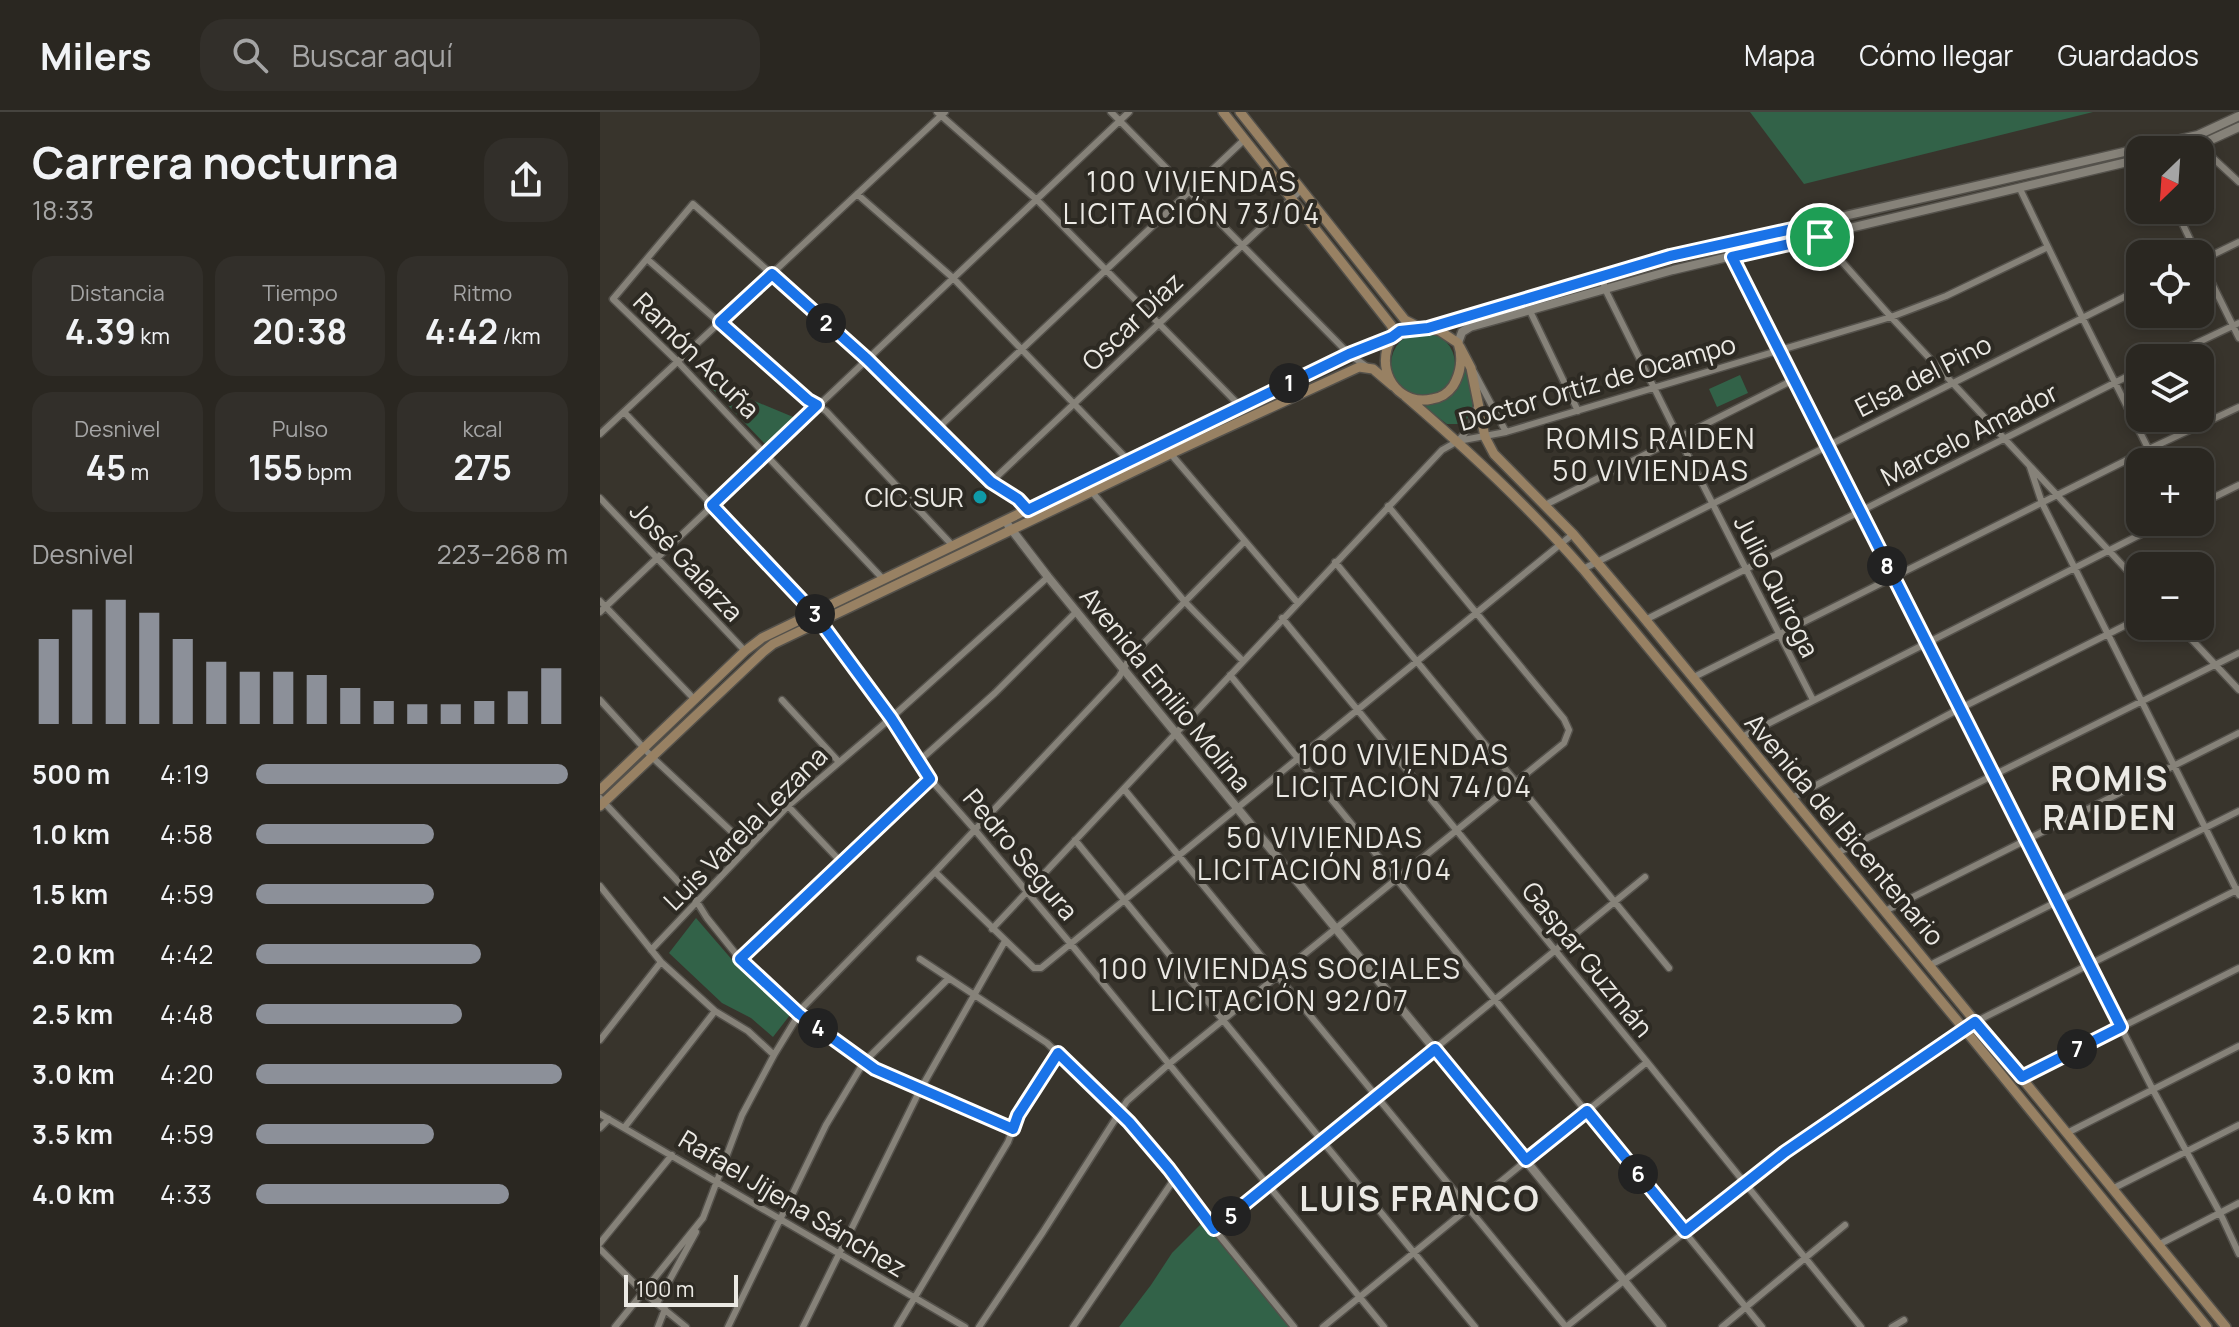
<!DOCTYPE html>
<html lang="es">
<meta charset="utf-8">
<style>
body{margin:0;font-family:Manrope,sans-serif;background:#322f2a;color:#f1f3f6;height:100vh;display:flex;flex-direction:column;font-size:30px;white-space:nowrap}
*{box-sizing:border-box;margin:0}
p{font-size:26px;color:#a5a5a5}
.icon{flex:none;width:44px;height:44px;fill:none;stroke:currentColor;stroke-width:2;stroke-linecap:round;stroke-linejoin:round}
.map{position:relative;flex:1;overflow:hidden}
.sheet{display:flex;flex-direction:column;background:#2a2721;width:600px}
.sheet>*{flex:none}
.needle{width:52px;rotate:205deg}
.controls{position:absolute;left:1526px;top:24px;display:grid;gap:16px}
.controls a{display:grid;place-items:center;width:88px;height:88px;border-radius:16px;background:#2a2721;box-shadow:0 4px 12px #0003,0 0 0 2px #46443f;font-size:40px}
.scale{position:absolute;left:24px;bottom:20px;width:114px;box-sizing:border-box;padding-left:8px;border:4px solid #ebe9e4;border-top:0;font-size:22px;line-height:28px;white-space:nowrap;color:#ebe9e4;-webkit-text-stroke:6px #2d2a23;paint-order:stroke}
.pin{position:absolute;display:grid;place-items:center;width:68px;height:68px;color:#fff;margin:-34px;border:4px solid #fff;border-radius:50%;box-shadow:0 2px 8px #0007}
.km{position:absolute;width:40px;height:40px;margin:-20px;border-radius:50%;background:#222;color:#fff;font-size:22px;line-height:40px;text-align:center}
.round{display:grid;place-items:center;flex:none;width:84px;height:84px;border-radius:24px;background:#322f2a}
.head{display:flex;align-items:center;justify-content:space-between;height:136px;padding:0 32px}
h1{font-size:44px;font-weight:700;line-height:60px}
.figures{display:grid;grid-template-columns:repeat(3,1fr);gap:12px;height:136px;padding:8px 32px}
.figures div{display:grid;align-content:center;border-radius:20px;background:#322f2a;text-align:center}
.figures b{font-size:34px;font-weight:700}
.figures small{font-size:22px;font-weight:400}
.figures p{font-size:22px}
.chart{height:224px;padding:16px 32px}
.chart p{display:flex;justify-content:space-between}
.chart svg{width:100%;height:144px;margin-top:8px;stroke:#8c9099;stroke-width:6}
ul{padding:0 32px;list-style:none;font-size:26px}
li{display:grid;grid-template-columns:128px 96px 1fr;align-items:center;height:60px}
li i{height:20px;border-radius:10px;background:#8c9099}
header{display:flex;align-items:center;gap:48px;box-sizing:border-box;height:112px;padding:0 40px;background:#2a2721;border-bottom:2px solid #46443f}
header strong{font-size:38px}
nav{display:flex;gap:44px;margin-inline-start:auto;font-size:28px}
.search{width:560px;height:72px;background:#322f2a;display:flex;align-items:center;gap:20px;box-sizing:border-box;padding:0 28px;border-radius:24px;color:#a5a5a5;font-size:30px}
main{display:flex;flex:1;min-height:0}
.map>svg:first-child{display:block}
</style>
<header>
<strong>Milers</strong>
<div class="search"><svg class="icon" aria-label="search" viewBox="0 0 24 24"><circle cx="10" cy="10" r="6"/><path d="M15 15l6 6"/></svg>Buscar aquí</div>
<nav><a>Mapa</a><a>Cómo llegar</a><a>Guardados</a></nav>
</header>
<main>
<section class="sheet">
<div class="head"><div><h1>Carrera nocturna</h1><p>18:33</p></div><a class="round"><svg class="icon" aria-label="share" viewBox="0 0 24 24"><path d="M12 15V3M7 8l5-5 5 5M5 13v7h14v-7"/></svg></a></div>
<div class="figures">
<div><p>Distancia</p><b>4.39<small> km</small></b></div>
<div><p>Tiempo</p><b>20:38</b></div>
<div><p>Ritmo</p><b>4:42<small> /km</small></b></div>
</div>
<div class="figures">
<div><p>Desnivel</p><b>45<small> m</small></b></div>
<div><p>Pulso</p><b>155<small> bpm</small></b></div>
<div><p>kcal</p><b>275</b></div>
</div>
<div class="chart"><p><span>Desnivel</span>223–268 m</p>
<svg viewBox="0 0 160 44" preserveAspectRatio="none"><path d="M5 44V18M15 44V9M25 44V6M35 44V10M45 44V18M55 44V25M65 44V28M75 44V28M85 44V29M95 44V33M105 44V37M115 44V38M125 44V38M135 44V37M145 44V34M155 44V27"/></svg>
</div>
<ul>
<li><b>500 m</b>4:19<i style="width:100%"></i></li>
<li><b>1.0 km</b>4:58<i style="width:57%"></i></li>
<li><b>1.5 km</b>4:59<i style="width:57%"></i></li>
<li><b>2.0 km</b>4:42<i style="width:72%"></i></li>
<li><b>2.5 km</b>4:48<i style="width:66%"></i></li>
<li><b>3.0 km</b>4:20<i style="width:98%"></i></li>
<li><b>3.5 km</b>4:59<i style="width:57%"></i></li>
<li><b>4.0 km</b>4:33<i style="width:81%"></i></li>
</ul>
</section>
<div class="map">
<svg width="1639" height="1215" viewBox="0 0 1639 1215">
<rect width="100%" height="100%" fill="#38342c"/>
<path fill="#326248" d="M1150 0H1493L1204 72Z
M791 252a32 32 0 1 1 64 0a32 32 0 1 1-64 0Z
M865 256C871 275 881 300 861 312H847L821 293C846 292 858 280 865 256Z
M1140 263 1148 281 1117 295 1109 277Z
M104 268 198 307 173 331 169 333 164 331Z
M96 806 140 857 190 903 173 925 151 906 122 891 69 841Z
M603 1110 689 1215H519L551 1173 572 1141Z"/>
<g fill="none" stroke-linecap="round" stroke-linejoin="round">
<defs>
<path id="minor" d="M337 0 437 88 641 295
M511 0 749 242 767 255
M1602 29 1613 46 1639 70
M257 82 353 166 529 349
M1576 98 1597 142
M1215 112 1220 125 1291 205 1540 472
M1129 130 1132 145 1457 790 1553 978 1620 1101 1639 1142
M1448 135 1482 205 1555 350
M47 147 208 288 226 299 353 434
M1600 147 1639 226
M1600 149 1639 130
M1002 163 1005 177 1079 326 1213 588
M930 199 978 299
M1565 246 1639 211
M874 260 906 320
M24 300 213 500 291 606 330 667 375 718 470 831 784 1215
M337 317 645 27
M0 322 345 0
M858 329 871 314 877 295
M570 341 697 490
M1430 355 1442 391 1639 783
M391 370 702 77
M492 380 585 490 643 549
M0 386 145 539
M1600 392 1639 373
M945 393 1193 268
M735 450 1069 856
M983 457 1540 177
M283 467 77 249 13 187 93 92 267 247 391 370 418 387 428 398 432 408
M0 489 95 588
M0 500 529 0
M682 506 1047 950 1261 1215
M1045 508 1540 258
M1579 514 1639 578
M630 563 1162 1215
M1092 566 1549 337 1639 295
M0 588 52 645 148 735
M182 588 239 650
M1142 625 1565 410
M318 650 395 581 477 499
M524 677 966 1215
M0 686 97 790 107 806 140 847 199 902 264 950 320 978 413 1017
M1192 686 1359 597 1540 506
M188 694 242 751
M475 728 875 1215
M1237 741 1639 541
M335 760 434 856H441L973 422
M0 774 61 850 115 899 148 919 174 943
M1285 799 1639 621
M392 817 842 338 858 329 906 320 1291 205 1346 184 1448 135 1420 77
M51 838 188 694 291 606 448 465
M140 847 330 667
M320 847 447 931 529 1010 569 1057 614 1117 694 1215
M1330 853 1639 699
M0 928 61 850
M1422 965 1639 856
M0 1002 365 1215
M0 1016 9 1007
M24 1016 115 899
M1467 1021 1639 934
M1512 1077 1639 1013
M614 1117 1045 765
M0 1131 72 1043
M1558 1133 1639 1091
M0 1137 43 1180 86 1215
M57 1191 96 1120
M15 1215 103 1106 142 1003 174 943 204 894 335 760 519 565 531 544 644 430
M58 1215 65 1197
M128 1215 226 1013 264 950 348 867
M203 1215 320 978 405 829
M297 1215 408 1030 418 1003 458 941
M379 1215 443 1120 527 989 569 952 964 631 969 618 964 607 788 394
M473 1215 575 1066
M723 1215 1047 950
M966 1215 1185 1040 1375 910 1639 777
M1122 1215 1245 1113
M1292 1215 1304 1208"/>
<path id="tertiary" d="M1578 38 1604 31 1639 15
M828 215 1070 144 1598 23 1639 4
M858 231 862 220 870 215 1073 158 1540 47
M408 413 448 465 1062 1215"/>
<path id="secondary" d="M623 0 791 213 795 222
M640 0 805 208 819 215
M828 216 840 219 858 231C863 245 861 261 853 274 848 281 841 286 832 287 802 294 779 266 787 237 789 231 791 224 797 221 806 215 818 215 828 216Z
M860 235 871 256 885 325 894 342 973 422 1040 501 1626 1215
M805 284C868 338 929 395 983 457L1365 918 1607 1215
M0 678 145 539 162 526 749 242 792 225
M0 694 163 540 173 532 570 342 759 255 773 257 793 274"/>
</defs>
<use href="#minor" stroke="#54514b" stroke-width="9"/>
<use href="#tertiary" stroke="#54514b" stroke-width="11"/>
<use href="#secondary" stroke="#54514b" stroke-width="12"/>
<use href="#minor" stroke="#868279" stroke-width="6"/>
<use href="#tertiary" stroke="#868279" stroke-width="8"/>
<use href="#secondary" stroke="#988163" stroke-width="9"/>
</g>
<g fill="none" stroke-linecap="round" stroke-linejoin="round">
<defs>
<path id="route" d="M1215 112 1220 125 1132 145 1521 915 1422 965 1375 910 1185 1040 1085 1119 987 999 926 1048 835 937 614 1117 569 1057 529 1010 458 941 418 1003 413 1017 275 957 199 902 140 847 330 667 291 606 213 500 112 393 217 293 208 288 120 210 172 162 267 247 391 370 418 387 428 398 749 242 792 225 800 219 828 216 1070 144Z"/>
</defs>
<use href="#route" stroke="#fff" stroke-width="16"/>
<use href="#route" stroke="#1a73e8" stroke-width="10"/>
</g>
<circle fill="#0f9aa8" stroke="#2d2a23" stroke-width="3" cx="380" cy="385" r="8"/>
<g text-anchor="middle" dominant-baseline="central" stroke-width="8" stroke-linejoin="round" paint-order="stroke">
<g font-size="26" fill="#ebe9e4" stroke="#2d2a23">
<text transform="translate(532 209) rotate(-44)">Oscar Díaz</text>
<text transform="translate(97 243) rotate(45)">Ramón Acuña</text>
<text transform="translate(1323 263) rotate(-27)">Elsa del Pino</text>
<text transform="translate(997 270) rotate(-16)">Doctor Ortíz de Ocampo</text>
<text transform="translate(1369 322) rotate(-27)">Marcelo Amador</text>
<text transform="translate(87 449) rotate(47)">José Galarza</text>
<text transform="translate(1177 474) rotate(63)">Julio Quiroga</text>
<text transform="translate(566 577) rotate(51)">Avenida Emilio Molina</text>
<text transform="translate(145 716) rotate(-45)">Luis Varela Lezana</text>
<text transform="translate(1245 717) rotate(50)">Avenida del Bicentenario</text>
<text transform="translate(421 742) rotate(50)">Pedro Segura</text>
<text transform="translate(988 847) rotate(51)">Gaspar Guzmán</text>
<text transform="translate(193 1091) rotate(31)">Rafael Jijena Sánchez</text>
</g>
<g font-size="26" fill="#ebe9e4" stroke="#2d2a23" text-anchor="end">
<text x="364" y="385">CIC SUR</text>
</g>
<g font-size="28" letter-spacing="2" fill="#ebe9e4" stroke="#2d2a23">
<text x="592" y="69">100 VIVIENDAS<tspan x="592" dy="32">LICITACIÓN 73/04</tspan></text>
<text x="1051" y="326">ROMIS RAIDEN<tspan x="1051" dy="32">50 VIVIENDAS</tspan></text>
<text x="804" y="642">100 VIVIENDAS<tspan x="804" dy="32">LICITACIÓN 74/04</tspan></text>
<text x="725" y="725">50 VIVIENDAS<tspan x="725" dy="32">LICITACIÓN 81/04</tspan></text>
<text x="680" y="856">100 VIVIENDAS SOCIALES<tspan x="680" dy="32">LICITACIÓN 92/07</tspan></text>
</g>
<g font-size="34" font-weight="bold" letter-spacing="2" fill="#ebe9e4" stroke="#2d2a23">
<text x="1510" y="666">ROMIS<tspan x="1510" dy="39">RAIDEN</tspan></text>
<text x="820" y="1086">LUIS FRANCO</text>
</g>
</g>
</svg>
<div class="controls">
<a><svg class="needle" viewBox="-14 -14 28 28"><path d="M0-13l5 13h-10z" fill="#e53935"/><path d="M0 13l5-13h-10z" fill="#a5a5a5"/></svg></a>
<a><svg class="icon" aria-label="locate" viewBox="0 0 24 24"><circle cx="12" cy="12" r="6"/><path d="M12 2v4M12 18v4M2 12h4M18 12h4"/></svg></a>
<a><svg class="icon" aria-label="layers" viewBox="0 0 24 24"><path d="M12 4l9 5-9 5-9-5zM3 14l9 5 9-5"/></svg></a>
<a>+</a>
<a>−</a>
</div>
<div class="scale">100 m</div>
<div class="pin" style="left:1220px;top:125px;background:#1e9e55"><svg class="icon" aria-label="arrive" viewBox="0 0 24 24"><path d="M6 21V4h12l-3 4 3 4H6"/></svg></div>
<b class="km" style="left:689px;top:271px">1</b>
<b class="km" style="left:226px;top:211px">2</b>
<b class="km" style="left:215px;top:502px">3</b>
<b class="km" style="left:218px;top:916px">4</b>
<b class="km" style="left:631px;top:1104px">5</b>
<b class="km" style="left:1038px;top:1062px">6</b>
<b class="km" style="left:1477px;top:937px">7</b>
<b class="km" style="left:1287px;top:454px">8</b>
</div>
</main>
